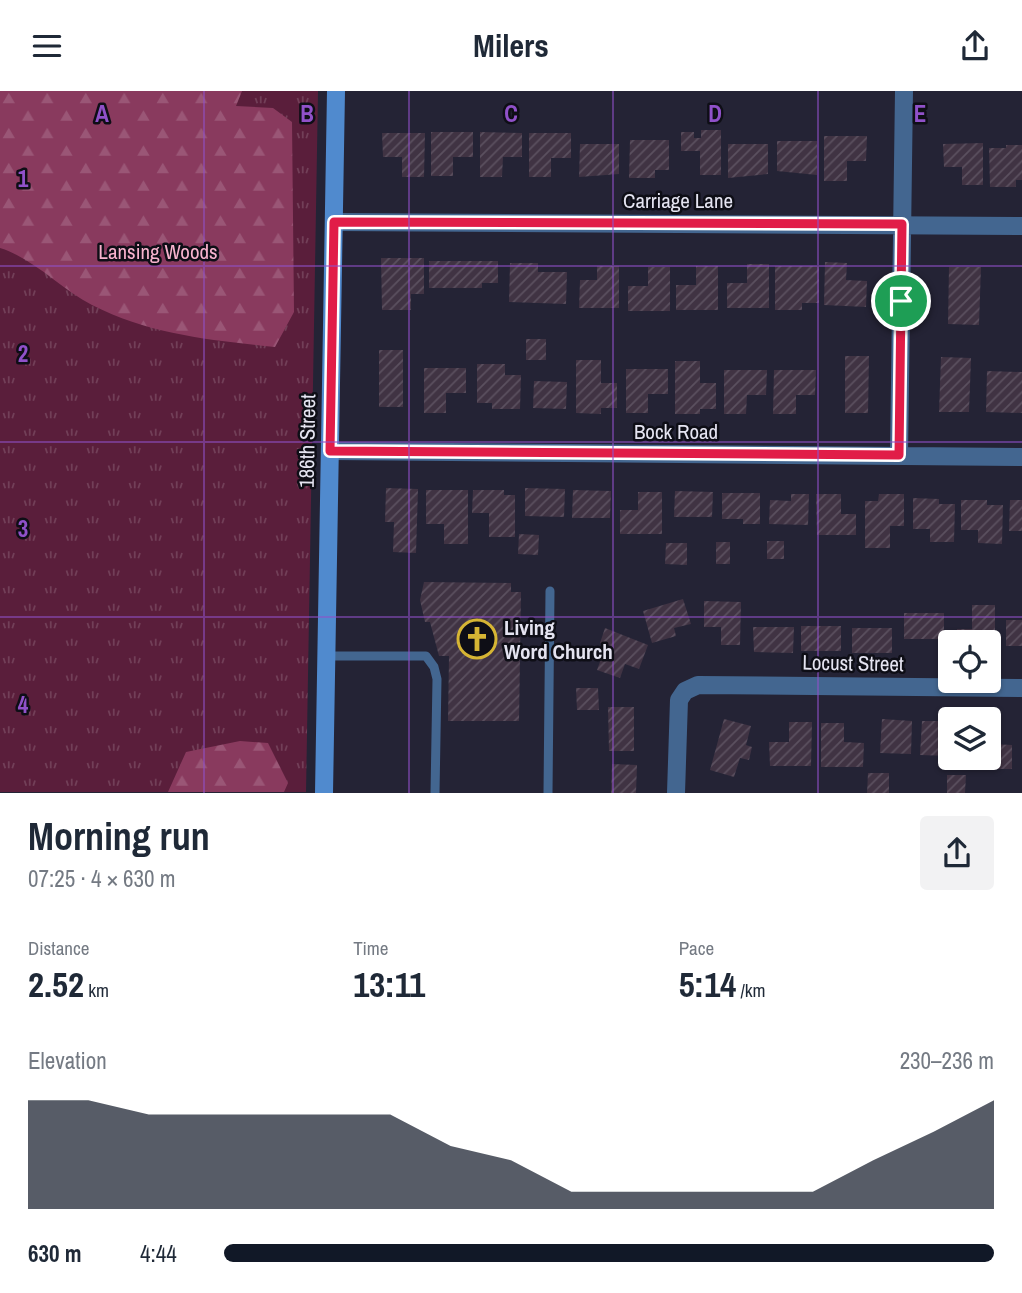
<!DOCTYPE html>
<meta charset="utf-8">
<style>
body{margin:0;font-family:"Archivo Narrow",sans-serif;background:#f2f2f3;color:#1f2937;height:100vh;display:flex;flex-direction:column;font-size:26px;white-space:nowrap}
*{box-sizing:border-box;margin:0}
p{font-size:23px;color:#747a83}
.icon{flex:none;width:38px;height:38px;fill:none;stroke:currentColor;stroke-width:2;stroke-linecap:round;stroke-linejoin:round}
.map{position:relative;height:702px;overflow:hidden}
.drawer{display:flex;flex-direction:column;background:#fff;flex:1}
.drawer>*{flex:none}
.controls{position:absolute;left:938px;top:539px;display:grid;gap:14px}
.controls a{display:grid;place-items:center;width:63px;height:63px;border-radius:7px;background:#fff;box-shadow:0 2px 5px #0004;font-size:35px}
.pin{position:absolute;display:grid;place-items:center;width:60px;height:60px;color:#fff;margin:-30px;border:4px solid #fff;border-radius:50%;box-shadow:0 2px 7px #0007}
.round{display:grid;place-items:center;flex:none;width:74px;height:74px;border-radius:7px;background:#f2f2f3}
.headline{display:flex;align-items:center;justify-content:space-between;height:119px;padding:0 28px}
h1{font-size:38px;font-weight:800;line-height:52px}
.figures{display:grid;grid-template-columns:repeat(3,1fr);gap:10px;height:119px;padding:7px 28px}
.figures div{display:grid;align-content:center}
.figures b{font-size:35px;font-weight:800}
.figures small{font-size:19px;font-weight:400}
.figures p{font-size:19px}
.chart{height:196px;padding:14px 28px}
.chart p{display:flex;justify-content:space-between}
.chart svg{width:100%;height:126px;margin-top:7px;fill:#111827;opacity:.7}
ul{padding:0 28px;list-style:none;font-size:23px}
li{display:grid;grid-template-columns:112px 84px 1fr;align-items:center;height:52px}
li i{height:18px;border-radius:9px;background:#111827}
header{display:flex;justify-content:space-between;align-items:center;height:91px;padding:0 28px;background:#fff;font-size:32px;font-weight:800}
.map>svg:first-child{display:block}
</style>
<header><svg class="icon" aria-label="menu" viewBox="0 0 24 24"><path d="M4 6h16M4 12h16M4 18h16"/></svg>Milers<svg class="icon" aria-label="share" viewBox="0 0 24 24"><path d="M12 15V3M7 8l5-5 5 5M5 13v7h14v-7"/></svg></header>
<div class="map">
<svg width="1022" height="702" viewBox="0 0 1022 702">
<defs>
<pattern id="grass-tufts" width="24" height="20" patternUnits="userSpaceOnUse" patternTransform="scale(1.75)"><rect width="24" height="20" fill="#5a1e3b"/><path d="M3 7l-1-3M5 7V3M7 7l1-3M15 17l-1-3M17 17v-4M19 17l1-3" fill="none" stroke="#723f58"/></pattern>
<pattern id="forest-firs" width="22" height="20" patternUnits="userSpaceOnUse" patternTransform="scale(1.75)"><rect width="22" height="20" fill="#893a5e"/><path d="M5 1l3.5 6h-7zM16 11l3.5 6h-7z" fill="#9a5676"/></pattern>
<pattern id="building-hatch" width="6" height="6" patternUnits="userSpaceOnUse" patternTransform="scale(1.75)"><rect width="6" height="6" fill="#403343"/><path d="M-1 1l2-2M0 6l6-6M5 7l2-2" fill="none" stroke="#5b505f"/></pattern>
</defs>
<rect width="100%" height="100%" fill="#242335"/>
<path fill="url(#grass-tufts)" d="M0 0H318L306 701H0Z"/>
<path fill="url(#forest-firs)" d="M0 0H242L236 15 273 17 292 31 294 221 275 256C211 249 151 244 92 214 61 198 33 167 0 157Z
M240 650 268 652 288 692 284 701H168L186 661Z"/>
<path fill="url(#building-hatch)" d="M701 39H721V84H700V60H681V41H694V47H701Z
M431 41H473V66H453V85H431Z
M480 41 522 42V66H503L502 86H480Z
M382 42H425L424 86H402V66H383Z
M529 42H571V67H551V86H529Z
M824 45H867L866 70H847V90H824Z
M630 49H669V79H655V87H629Z
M777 50H817V84L777 80Z
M983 52V94H962V76H944L943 53Z
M580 53H619V83L579 86Z
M728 53H768V83L728 87Z
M1006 54H1022V89H1016V96H990L989 57H1006Z
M381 167H424V203H411V219H382Z
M429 170H498V192H482V197H429Z
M825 171 847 172 846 189 867 190 866 216 824 214Z
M510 172H538V181H567L566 213 509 211Z
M747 173H769V217H727V192H747Z
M597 175H619V217H579L580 189H597Z
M696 175H718V219H676V194H696Z
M775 175H819V212H802V219H775Z
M648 176H670V220H628V195H648Z
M949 176H981L979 234 948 233Z
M526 248H546V269H526Z
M379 259H403V316H379Z
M845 265H869L868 322H845Z
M941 266 971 267 969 321H939Z
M576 269H601V292H617V317H601V323L576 322Z
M675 270H700V292H716V318H700V323H675Z
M477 273H505V284H521L520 318H492V312H477Z
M424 277H466V302H446V322H424Z
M626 278H668V303H648V322H626Z
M724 279H767L766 304H747L746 323H724Z
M774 279H816L815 304H796V323H773Z
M987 280 1022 281V322L986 321Z
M534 290 567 291 566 318 533 317Z
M386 397 418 398 416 462 393 461 394 431H385Z
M525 397 565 398 564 426 525 425Z
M426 399H468V453H444V433H426Z
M473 399H504V404H515V446H489V422H472Z
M573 399 611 400 610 427H572Z
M675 400 713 401 712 426H674Z
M638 401H662V443H620V419H638Z
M722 402H760V433H743V428H722Z
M791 403H809L808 434 769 433 770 409 791 410Z
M816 403H841V423H856V444H817Z
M879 403H904V435H890V457H865V410H878Z
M913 407 939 408V413H955L954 451H930V438H913Z
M961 409H987V414H1003L1002 453 978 452V439H961Z
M1010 409H1022V440H1009Z
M519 443 539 444 538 464 518 463Z
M767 450H784V468H767Z
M716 451H730V473H716Z
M666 452H687V474L665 473Z
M424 491 511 492V501H521L519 630H448L449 565H439L430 531H425L420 509Z
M683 508 691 533 674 537 676 545 652 552 643 520Z
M704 510 741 511 740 554H721V536H704Z
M972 514H995V551H957V538H972Z
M904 522H944V548H904Z
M1006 529H1022V555H1006Z
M801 535H841V560H801Z
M753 536H794L793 562 754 561Z
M605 537 648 554 639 578 625 573 620 587 597 579 606 554 600 552Z
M852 537H892V562H852Z
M576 597H598L599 619H577Z
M608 616H634V660H609Z
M724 628 751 635 746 654 752 656 749 669 740 667 734 686 710 679Z
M882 628 912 630 911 663 880 662Z
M922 630H940L939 638H950V665L920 664Z
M789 631H812L811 675H770L769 651H789Z
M821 632H844V651L864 652 863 676H821Z
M989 634H992V653L1012 654V678H970V667H989Z
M612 673 637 674 636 702H611Z
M868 682H889V702H867Z
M947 684H966L965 702H947Z"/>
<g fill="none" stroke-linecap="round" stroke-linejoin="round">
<path stroke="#436690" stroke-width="9" d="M326 565H426L434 576 437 588 435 702
M548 702 550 500"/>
<path stroke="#436690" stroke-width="18" d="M334 131 1022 135
M330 360 1022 366
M899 364 904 0
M676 702 679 609 685 600 698 594 1022 597"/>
<path stroke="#508ace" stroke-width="18" d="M324 702 336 0"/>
</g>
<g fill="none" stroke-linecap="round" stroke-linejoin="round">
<defs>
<path id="route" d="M334 131 902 133 899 364 330 360Z"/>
</defs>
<use href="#route" stroke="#fff" stroke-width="14"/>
<use href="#route" stroke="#e11d48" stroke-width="9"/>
</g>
<path fill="none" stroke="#9051c9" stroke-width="2" stroke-opacity="0.55" d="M204 0V702M409 0V702M613 0V702M818 0V702M0 175H1022M0 351H1022M0 526H1022"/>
<defs>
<symbol id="church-ring" viewBox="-11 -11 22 22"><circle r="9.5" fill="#0e0e16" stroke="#d6b534" stroke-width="1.5"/><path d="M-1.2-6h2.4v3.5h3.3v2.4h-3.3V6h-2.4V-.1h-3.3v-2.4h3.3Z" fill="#d6b534"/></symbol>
</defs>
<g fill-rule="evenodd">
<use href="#church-ring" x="455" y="526" width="44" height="44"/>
</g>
<g text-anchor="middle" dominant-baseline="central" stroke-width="5" stroke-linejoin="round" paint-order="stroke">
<g font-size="21" fill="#e5e4f1" stroke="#0e0e16">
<text x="678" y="109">Carriage Lane</text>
<text x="676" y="340">Bock Road</text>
<text transform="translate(307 350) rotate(-89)">186th Street</text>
<text transform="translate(853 572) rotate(1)">Locust Street</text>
</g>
<g font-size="21" fill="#f8b3ce" stroke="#0e0e16">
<text x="158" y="160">Lansing Woods</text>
</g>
<g font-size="21" font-weight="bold" fill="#e5e4f1" stroke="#0e0e16" text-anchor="start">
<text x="504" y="536">Living<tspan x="504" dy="24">Word Church</tspan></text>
</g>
</g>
<g font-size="23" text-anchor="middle" font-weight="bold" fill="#9051c9" stroke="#0e0e16" stroke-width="5" stroke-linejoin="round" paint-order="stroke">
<text x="102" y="31">A</text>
<text x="307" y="31">B</text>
<text x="511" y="31">C</text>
<text x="715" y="31">D</text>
<text x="920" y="31">E</text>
<text x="23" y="96">1</text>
<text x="23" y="271">2</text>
<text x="23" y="446">3</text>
<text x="23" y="622">4</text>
</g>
</svg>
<div class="controls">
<a><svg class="icon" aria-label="locate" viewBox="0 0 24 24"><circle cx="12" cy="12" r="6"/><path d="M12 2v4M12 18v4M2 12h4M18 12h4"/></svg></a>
<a><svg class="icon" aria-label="layers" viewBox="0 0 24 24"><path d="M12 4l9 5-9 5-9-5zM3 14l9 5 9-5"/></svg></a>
</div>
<div class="pin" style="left:901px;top:210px;background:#1e9e55"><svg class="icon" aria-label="arrive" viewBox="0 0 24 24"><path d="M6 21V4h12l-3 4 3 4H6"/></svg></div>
</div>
<section class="drawer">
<div class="headline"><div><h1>Morning run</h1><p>07:25 · 4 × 630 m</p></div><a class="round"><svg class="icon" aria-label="share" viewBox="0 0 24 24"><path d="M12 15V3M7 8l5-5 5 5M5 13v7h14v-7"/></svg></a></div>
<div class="figures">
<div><p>Distance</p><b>2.52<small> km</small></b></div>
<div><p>Time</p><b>13:11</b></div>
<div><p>Pace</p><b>5:14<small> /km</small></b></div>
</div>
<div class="chart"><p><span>Elevation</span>230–236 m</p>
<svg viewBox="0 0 160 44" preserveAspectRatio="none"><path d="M0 44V6L10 6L20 11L30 11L40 11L50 11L60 11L70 22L80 27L90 38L100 38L110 38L120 38L130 38L140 27L150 17L160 6V44z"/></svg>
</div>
<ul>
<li><b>630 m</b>4:44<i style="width:100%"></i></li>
</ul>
</section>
